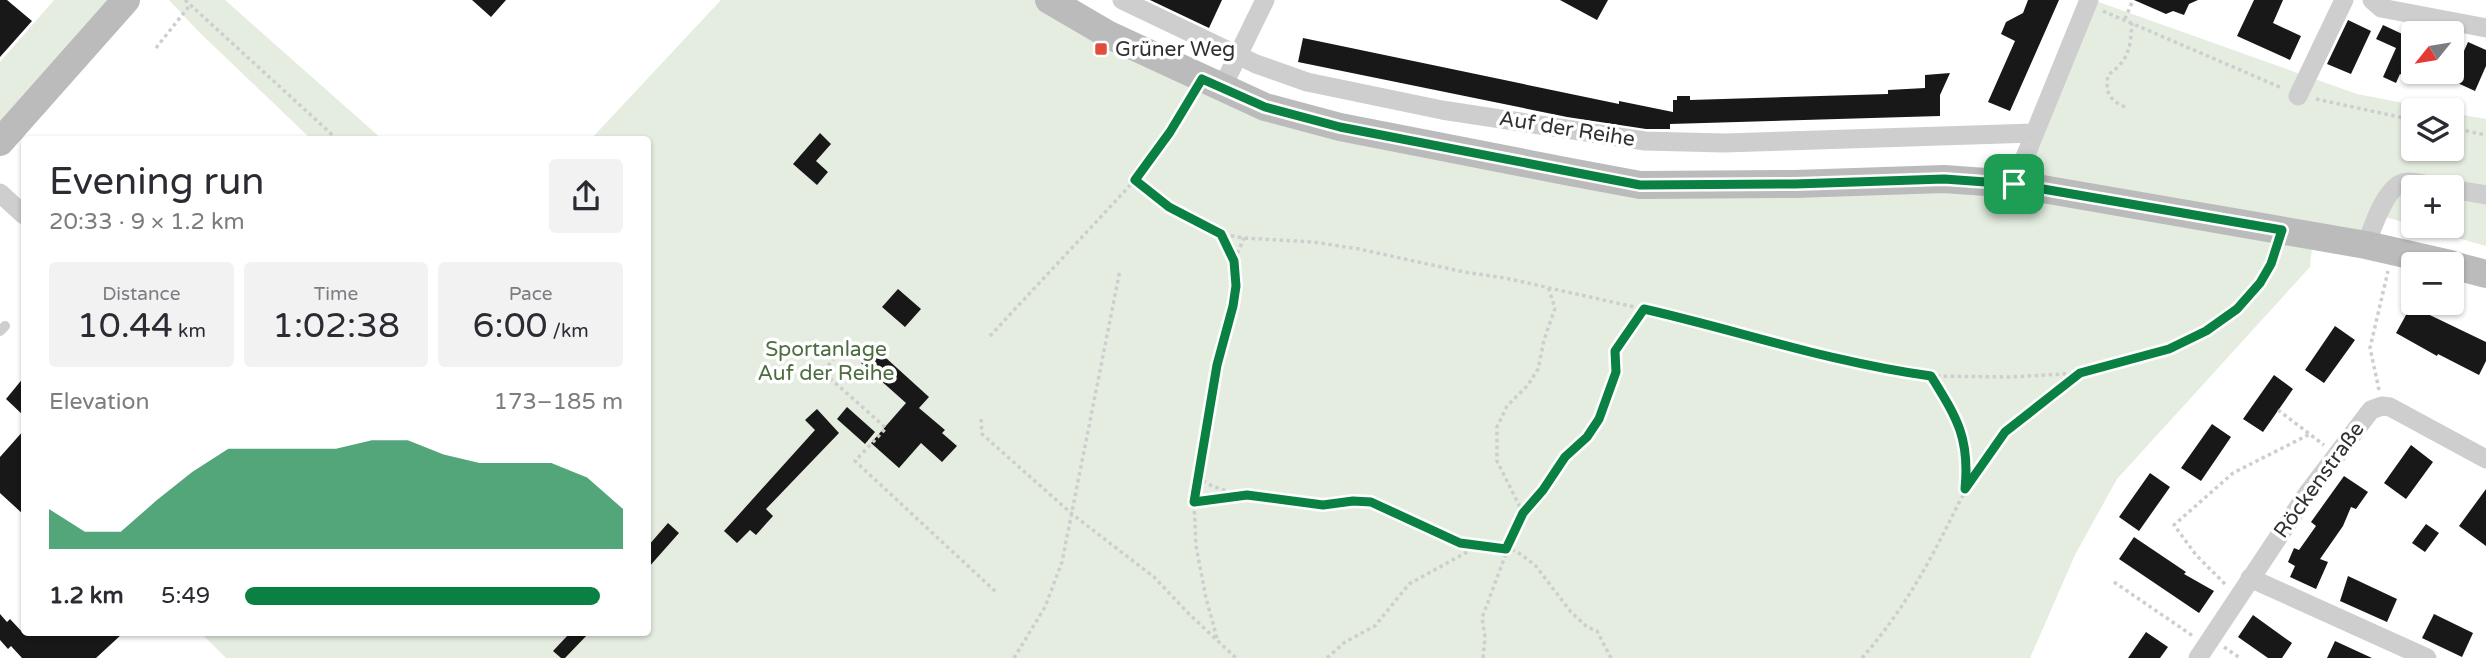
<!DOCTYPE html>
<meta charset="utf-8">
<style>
body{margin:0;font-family:"Varela Round",sans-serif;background:#f2f2f3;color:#2b2b33;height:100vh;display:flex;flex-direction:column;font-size:26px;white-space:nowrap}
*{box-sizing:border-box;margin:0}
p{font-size:23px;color:#7c7c81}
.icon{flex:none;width:38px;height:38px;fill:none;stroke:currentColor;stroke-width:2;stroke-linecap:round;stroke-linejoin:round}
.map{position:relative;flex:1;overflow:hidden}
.details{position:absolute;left:21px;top:136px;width:630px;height:500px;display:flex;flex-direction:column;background:#fff;border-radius:7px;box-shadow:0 2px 5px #0004}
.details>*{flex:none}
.needle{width:46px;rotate:240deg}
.buttons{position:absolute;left:2401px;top:21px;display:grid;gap:14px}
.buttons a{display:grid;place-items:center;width:63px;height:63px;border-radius:7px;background:#fff;box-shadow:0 2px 5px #0004;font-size:35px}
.pin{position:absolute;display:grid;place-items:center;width:60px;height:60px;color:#fff;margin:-30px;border-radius:14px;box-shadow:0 4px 10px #0006}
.round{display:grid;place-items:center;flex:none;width:74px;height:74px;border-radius:7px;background:#f2f2f3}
.summary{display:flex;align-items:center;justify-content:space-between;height:119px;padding:0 28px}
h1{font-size:38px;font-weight:600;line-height:52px}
.metrics{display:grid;grid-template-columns:repeat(3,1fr);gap:10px;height:119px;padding:7px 28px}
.metrics div{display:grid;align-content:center;border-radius:7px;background:#f2f2f3;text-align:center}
.metrics b{font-size:35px;font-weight:600}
.metrics small{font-size:19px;font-weight:400}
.metrics p{font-size:19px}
.chart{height:196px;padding:14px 28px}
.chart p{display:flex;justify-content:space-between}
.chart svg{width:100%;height:126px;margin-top:7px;fill:#0b8043;opacity:.7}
ul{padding:0 28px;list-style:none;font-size:23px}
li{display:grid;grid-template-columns:112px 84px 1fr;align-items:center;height:52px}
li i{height:18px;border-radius:9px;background:#0b8043}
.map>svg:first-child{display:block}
</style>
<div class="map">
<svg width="2486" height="658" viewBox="0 0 2486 658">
<rect width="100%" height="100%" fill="#fff"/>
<path fill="#e5ede0" d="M54 0H121L0 137V62Z
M169 0H225L383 140H312L199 32Z
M721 0H1042L1169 69 1566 175 2014 184 2093 0 2357 94 2440 110H2413V149H2452V113L2486 119V246L2415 226H2452V187H2413V225L2378 215 2367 245 2313 236 2310 267 2117 479 2075 555 2030 658H226L202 634H648V140H590Z"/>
<path fill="#181818" d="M0 0H7L32 21 0 57Z
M472 0H506L491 17Z
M1150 0H1222L1209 28Z
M1560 0H1608L1597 20Z
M2028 0H2059L2010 111 1988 102 2015 41 2001 34 2006 22 2023 13Z
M2134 0H2198L2189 4 2184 15 2173 11 2166 14Z
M2254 0H2283L2273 23 2301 36 2290 60 2237 36Z
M2348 20 2371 31 2351 74 2327 64Z
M2383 25 2413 39V80L2400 74 2396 83 2383 77 2396 48 2376 39Z
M1303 38 1619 104V101L1673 112V100H1677V96H1690V100L1888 94V90L1925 88V75L1950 73 1940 95V116L1670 124V129H1646L1567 117 1298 62Z
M2468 42 2486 50V66L2475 91 2451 80Z
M820 133 831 144 816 161 828 172 817 185 793 164Z
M898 289 921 309 905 327 882 307Z
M2411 306 2486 342V361L2479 375 2438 354 2437 356 2396 333Z
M2335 326 2355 340 2324 383 2305 370Z
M875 348 929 397 919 408 945 430 942 433 957 446 942 462 921 443 899 468 871 443 906 403 861 363Z
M2274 375 2293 389 2263 432 2243 419Z
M24 377V416L6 399Z
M847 407 875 432 865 444 837 419Z
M817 409 839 433 766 509 773 516 756 535 750 530 737 543 724 531 815 430 805 420Z
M2212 424 2231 437 2201 481 2181 468Z
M24 430V515L0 493V457Z
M2411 445 2433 462 2406 499 2384 483Z
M2150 473 2170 487 2139 531 2119 517Z
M2344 476 2368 492 2356 509 2351 507 2343 526 2320 559 2328 562 2316 589 2290 577 2295 566 2288 562 2294 548 2299 550 2316 526 2311 522Z
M2486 489V546L2459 526Z
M668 523 679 533 648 568V546Z
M2426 524 2439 533 2425 552 2412 543Z
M2134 537 2186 572 2184 574 2214 591 2199 613 2119 559Z
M2348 576 2397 599 2387 622 2340 601Z
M0 614 7 622 10 619 24 634H122L96 658H22L11 646 8 649 0 640Z
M2434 614 2473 633 2462 657 2422 638Z
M2253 615 2292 643 2282 658H2268L2238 637Z
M2146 632 2168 647 2160 658H2128Z
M569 634H588L565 658H561L553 651Z
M2335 641 2372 658H2327Z"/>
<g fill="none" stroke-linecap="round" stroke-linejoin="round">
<path stroke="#cecece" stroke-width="3.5" stroke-dasharray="3.5 3.5" stroke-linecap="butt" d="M185 0 338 140
M2103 11 2282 88
M2125 19 2133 0
M156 48 190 5
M2316 99 2413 120
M2125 107C2109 100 2105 92 2108 75 2130 59 2130 48 2132 23
M2452 128 2486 135
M1135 180 1169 207 1221 234 1244 238 1313 242 1359 249 1464 272 1505 278 1715 325 1862 365 1931 376 2010 377 2080 373 2169 350 2206 331 2237 309 2260 283 2275 252
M1221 235 1234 261
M990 336 1135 180 1170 132 1191 96
M839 352 823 372 886 428 855 461 996 592
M1931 376C1956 418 1970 436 1965 487
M2379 390 2370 348 2388 271
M2278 410 2324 445
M981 419 982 434 1072 514 1154 577 1188 613 1236 658
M1197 477 1212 486 1233 493 1266 498 1323 505 1353 501 1371 502 1460 543 1495 546 1516 551 1535 565 1571 612 1587 627 1597 631 1611 658
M1194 502 1242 496
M1523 513 1497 461V427L1507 406 1528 385 1538 369 1544 340 1555 308 1548 287
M2114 582 2193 636
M2225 584 2196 555 2174 525 2233 473 2310 434
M1217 638 1206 598 1196 546 1194 502 1217 365 1232 306 1236 286 1234 261 1244 238
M2224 647 2240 658
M1014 658 1045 607 1062 562 1120 270
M1327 658 1345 642 1375 626 1409 584 1476 547
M1483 658 1485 637 1482 618 1514 532 1523 513 1543 490 1555 469 1587 437 1599 419 1616 372 1615 351 1644 309
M1862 658C1892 624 1916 586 1937 546 1957 508 1974 468 2003 435 2023 411 2053 393 2078 374"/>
<path stroke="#cecece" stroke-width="10" d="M0 331 5 326"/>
<path stroke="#cecece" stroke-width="19" d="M1122 0 1256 64 1307 82 1442 110 1645 141 1724 143 2034 133
M2372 0 2381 8 2486 28
M1222 88 1265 0
M2298 96 2344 0
M2014 184 2089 0
M2452 189 2486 195
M0 193 24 215
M2366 245C2372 229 2386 183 2407 182 2417 181 2430 186 2440 187
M2250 578 2427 658
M2198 658 2307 494 2371 410 2382 406 2390 407 2486 459"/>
<path stroke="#bbb" stroke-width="28" d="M1049 0 1109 35 1265 107 1340 127 1565 171 1640 185 1795 184 1944 179 2014 184 2366 245 2450 264
M0 142 126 0
M2452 265 2486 274"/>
</g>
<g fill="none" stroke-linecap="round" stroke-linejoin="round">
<defs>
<path id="route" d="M1202 79 1265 107 1340 127 1640 185 1795 184 1944 179 2014 184 2282 230 2271 264 2260 283 2237 309 2206 331 2169 349 2080 373 2005 432 1965 489C1970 438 1957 418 1931 376 1833 363 1740 331 1644 309L1615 351 1616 372 1599 419 1587 437 1565 457 1543 490 1523 513 1506 549 1460 543 1371 502 1353 501 1323 505 1247 495 1194 502 1217 365 1233 306 1236 286 1234 261 1221 234 1169 207 1135 180 1170 132Z"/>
</defs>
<use href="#route" stroke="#fff" stroke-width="14"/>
<use href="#route" stroke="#0b8043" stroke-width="9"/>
</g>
<rect fill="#e14d3a" stroke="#fff" stroke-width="2.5" x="1094" y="42" width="14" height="14" rx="3.5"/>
<g text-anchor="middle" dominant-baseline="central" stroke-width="7" stroke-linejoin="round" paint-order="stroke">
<g font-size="21" fill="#313131" stroke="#fff" text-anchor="start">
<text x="1115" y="49">Grüner Weg</text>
</g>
<g font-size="21" fill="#313131" stroke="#fff">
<text transform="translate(1567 129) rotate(9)">Auf der Reihe</text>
<text transform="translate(2319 480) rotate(-54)">Röckenstraße</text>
</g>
<g font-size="21" fill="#4c6d3f" stroke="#fff">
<text x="826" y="349">Sportanlage<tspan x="826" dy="24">Auf der Reihe</tspan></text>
</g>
</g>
</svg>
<div class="buttons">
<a><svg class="needle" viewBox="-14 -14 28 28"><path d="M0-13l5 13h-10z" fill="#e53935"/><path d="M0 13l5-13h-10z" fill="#7c7c81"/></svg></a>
<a><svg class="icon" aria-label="layers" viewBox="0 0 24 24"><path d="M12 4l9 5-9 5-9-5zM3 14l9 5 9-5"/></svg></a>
<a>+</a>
<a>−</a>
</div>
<div class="pin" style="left:2014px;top:184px;background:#1e9e55"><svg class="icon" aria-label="arrive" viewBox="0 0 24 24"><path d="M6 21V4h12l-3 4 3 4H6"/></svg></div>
<section class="details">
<div class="summary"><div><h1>Evening run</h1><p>20:33 · 9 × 1.2 km</p></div><a class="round"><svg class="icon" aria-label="share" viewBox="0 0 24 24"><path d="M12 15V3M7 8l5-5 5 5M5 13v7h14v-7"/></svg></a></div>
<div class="metrics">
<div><p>Distance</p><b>10.44<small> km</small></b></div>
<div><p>Time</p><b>1:02:38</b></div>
<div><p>Pace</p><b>6:00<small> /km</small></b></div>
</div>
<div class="chart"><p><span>Elevation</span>173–185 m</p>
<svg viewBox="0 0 160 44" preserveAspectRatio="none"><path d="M0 44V30L10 38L20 38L30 27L40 17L50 9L60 9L70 9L80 9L90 6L100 6L110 11L120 14L130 14L140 14L150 19L160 30V44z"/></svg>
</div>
<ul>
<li><b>1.2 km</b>5:49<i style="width:94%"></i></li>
</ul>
</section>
</div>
